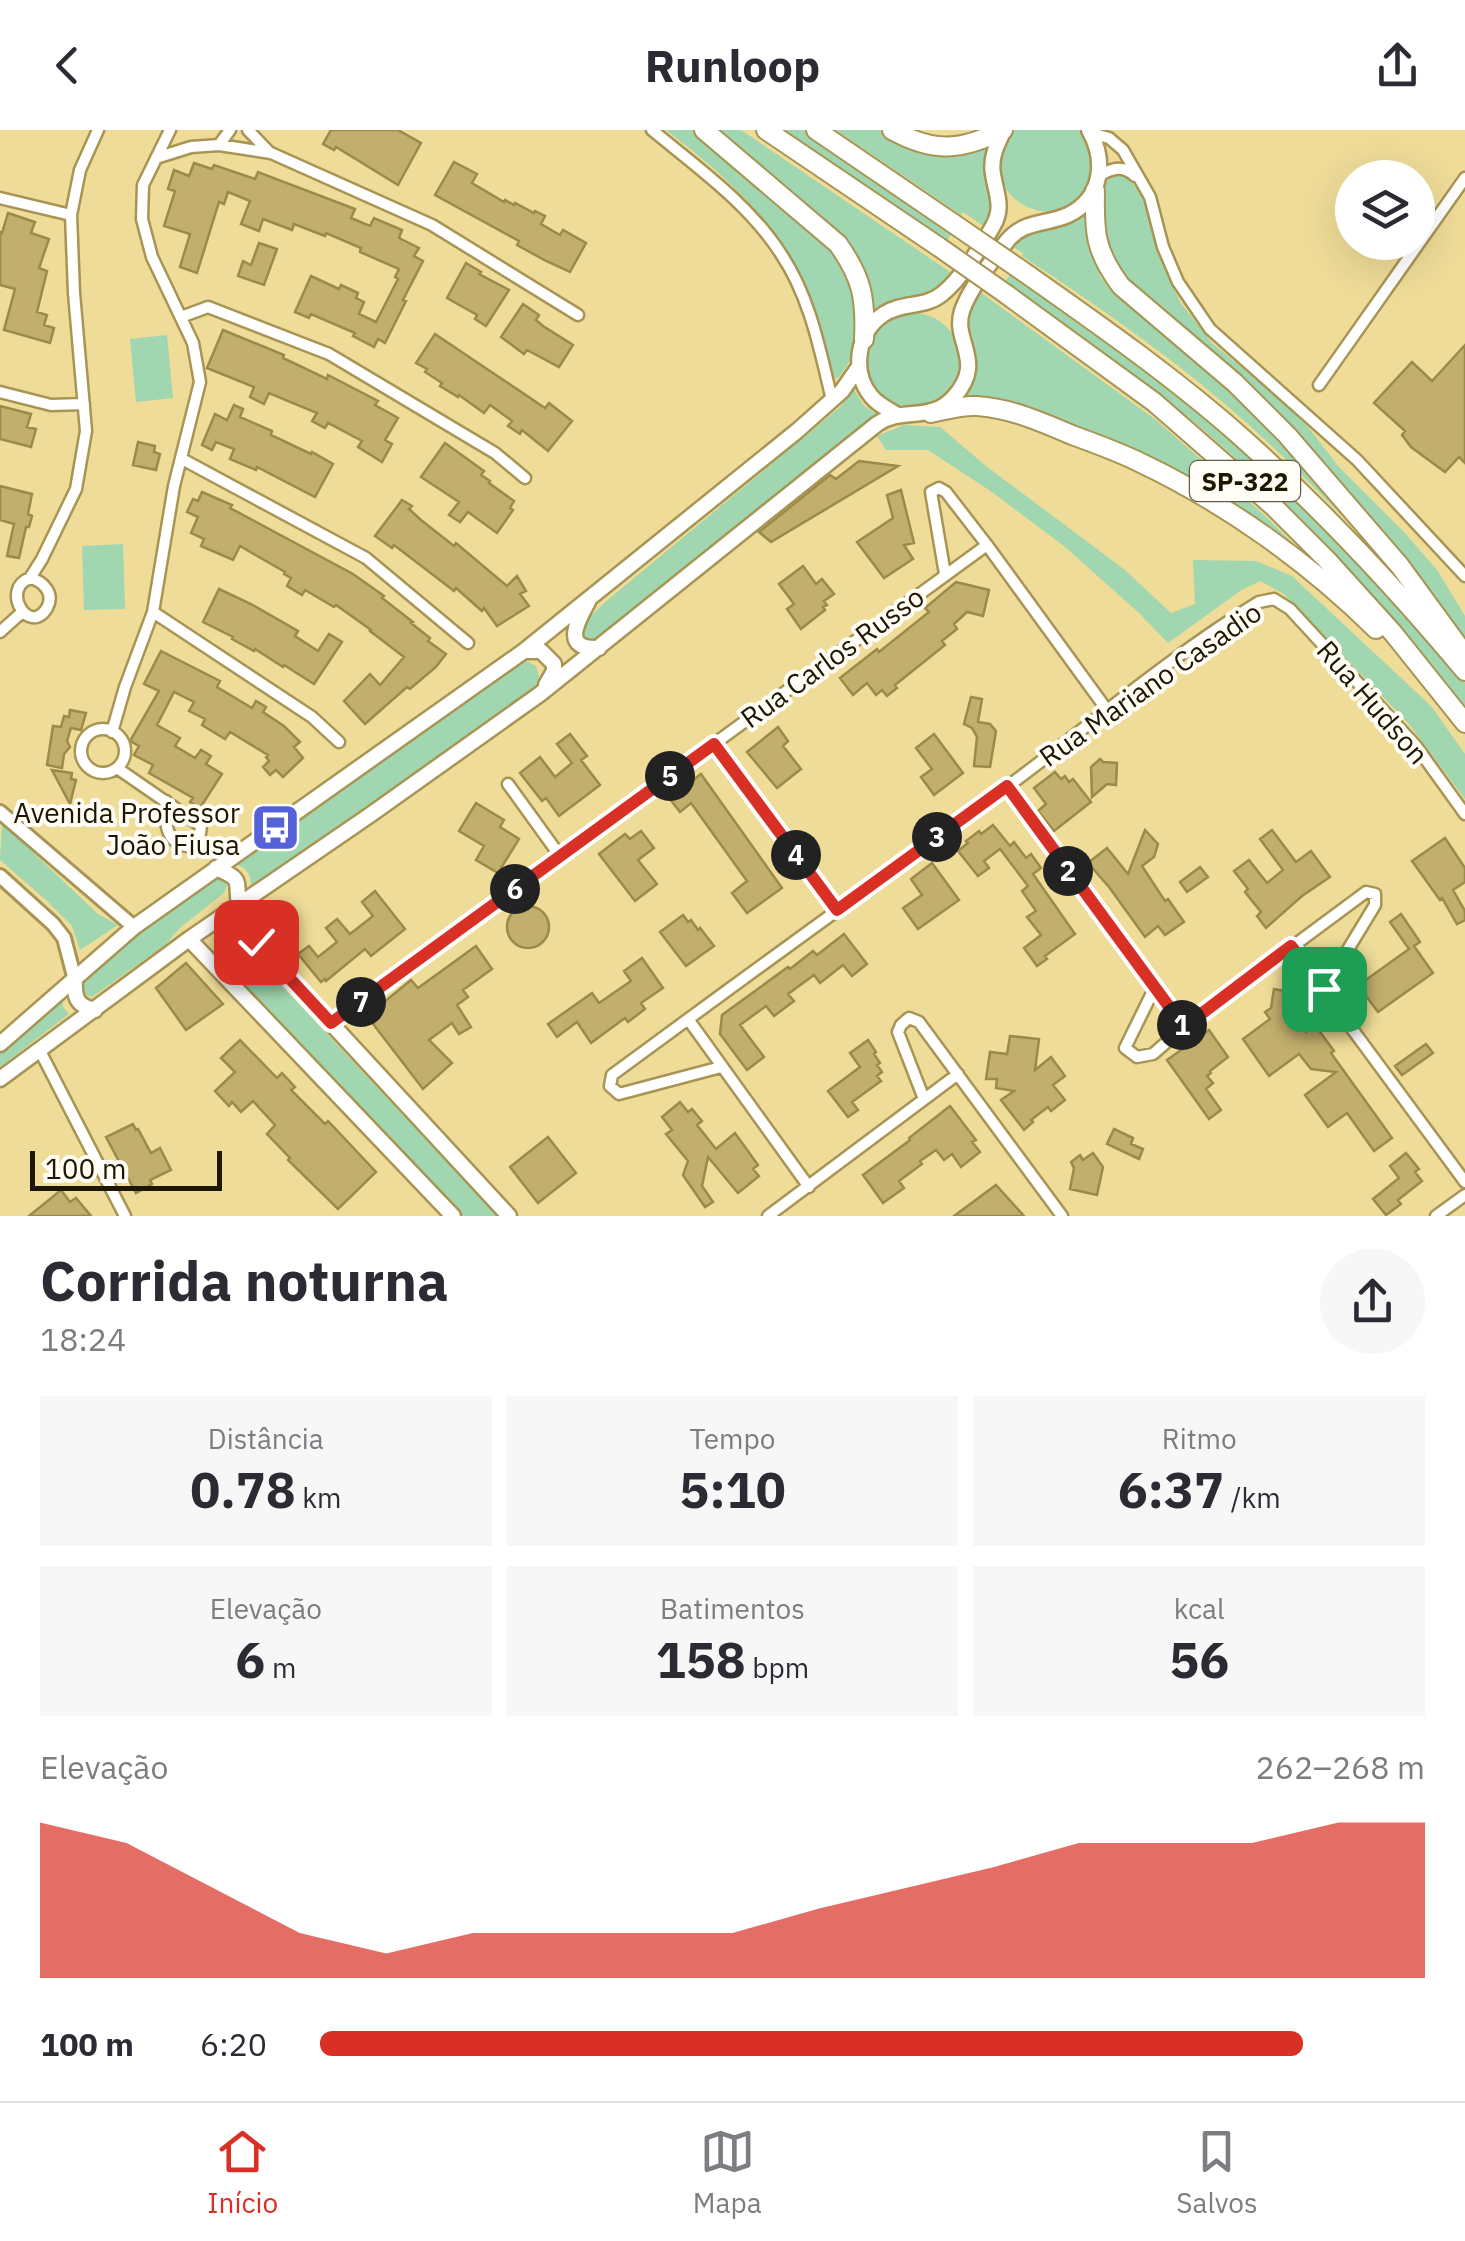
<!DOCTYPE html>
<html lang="pt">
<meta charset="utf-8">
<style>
body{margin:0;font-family:"IBM Plex Sans",sans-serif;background:#f7f7f7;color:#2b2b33;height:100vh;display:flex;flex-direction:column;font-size:38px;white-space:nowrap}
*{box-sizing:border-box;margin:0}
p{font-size:32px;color:#7c7c81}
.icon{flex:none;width:55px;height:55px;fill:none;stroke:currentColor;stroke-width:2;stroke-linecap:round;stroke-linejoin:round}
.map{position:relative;height:1086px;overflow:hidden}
.panel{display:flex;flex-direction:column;background:#fff;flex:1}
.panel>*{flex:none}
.fabs{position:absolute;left:1335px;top:30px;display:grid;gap:20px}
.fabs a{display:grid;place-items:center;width:100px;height:100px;border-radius:50%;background:#fff;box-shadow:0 10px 40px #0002;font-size:50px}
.scale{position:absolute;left:30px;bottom:25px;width:192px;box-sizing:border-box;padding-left:10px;border:5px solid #1e1700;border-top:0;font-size:28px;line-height:35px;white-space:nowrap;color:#1e1700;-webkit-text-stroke:8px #fffdf6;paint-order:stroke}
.pin{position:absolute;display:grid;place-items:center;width:85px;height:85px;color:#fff;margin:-42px;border-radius:20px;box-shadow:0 5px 15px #0006}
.km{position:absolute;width:50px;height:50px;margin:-25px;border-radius:50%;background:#222;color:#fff;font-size:28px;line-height:50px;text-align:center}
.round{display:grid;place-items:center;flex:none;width:105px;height:105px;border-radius:52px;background:#f7f7f7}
.overview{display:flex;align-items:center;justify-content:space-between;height:170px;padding:0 40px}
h1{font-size:55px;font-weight:800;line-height:75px}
.metrics{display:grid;grid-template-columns:repeat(3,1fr);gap:15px;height:170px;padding:10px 40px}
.metrics div{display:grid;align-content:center;border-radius:0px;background:#f7f7f7;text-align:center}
.metrics b{font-size:50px;font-weight:800}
.metrics small{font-size:28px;font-weight:400}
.metrics p{font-size:28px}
.chart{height:280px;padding:20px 40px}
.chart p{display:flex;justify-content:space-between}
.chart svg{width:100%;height:180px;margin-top:10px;fill:#d93025;opacity:.7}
ul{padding:0 40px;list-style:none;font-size:32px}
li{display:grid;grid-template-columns:160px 120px 1fr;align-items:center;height:75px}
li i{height:25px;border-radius:12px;background:#d93025}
header{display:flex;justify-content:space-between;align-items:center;height:130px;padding:0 40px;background:#fff;font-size:45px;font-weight:800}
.tabs{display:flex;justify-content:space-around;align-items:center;height:140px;border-top:2px solid #e1e1e2;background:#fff;font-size:28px;color:#7c7c81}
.tabs a{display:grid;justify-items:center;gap:5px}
.tabs .on{color:#d93025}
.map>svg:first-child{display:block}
</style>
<header><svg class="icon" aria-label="back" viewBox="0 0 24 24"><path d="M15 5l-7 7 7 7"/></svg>Runloop<svg class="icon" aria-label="share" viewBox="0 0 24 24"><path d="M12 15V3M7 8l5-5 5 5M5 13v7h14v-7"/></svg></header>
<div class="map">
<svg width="1465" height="1086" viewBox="0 0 1465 1086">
<rect width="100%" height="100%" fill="#efdc98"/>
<path fill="#a0d6b0" d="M666 0H692L835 121C839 128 844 135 848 142 863 174 863 221 838 248H832C824 220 818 191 808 165 781 94 725 45 666 0Z
M713 0H741L953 144C927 176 903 163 872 185L863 140Z
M781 0H803L953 102 946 112Z
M836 0H879L890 6 988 16C981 44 996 71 985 97L963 82 961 85Z
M1015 0H1078C1089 12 1095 26 1092 43 1079 122 955 67 1015 0Z
M1119 44 1128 47 1141 65 1149 84 1157 122 1180 172 1212 213 1273 263 1308 297 1338 336 1404 402 1437 440 1465 486V518L1406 436 1118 142C1105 114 1091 80 1108 49Z
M1086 80 1088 108 1101 142 1099 145 1114 164 1185 223 1286 314 1384 429C1340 384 1296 337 1249 295 1179 232 1101 178 1022 126L1023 123 1010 115C1032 94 1065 102 1086 80Z
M1011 143 1183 266 1304 374 1428 508 1465 553V576C1378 465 1282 362 1172 274 1118 231 1061 192 1005 152Z
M980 162 1156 290 1262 383 1313 433 1215 367 963 268 975 239 976 226 968 189Z
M866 230a47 47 0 1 1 94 0a47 47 0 1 1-94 0Z
M167 205 173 268 136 272 130 209Z
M854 260 864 276 878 285 597 512 583 509 582 495 604 473 839 278Z
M904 295 940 297 986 336 1125 440 1171 483 1195 474 1193 430 1256 431 1292 446 1431 576 1465 624V669L1409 594 1284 464 1260 451 1240 461 1168 513 1139 483 1064 416 989 360 928 320H886L877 306Z
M123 414 125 479 84 480 82 416Z
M522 529 536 536 539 547 533 561 251 756C251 744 247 739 236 734Z
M2 693 98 784 118 795 80 820 72 796 47 771 0 730Z
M215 745 222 747 227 755 224 763 181 797 165 815 92 867 84 864 80 857 85 848 134 809 145 796Z
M231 806 241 812 497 1086H464L215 822 220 811Z
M62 865 63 877 69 884 0 937V922L37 881Z"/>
<path fill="#c2af6d" stroke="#9c8a48" stroke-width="2.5" d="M331 0H398L421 13 398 55 336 17 334 20 323 14Z
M454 32 477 44 472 53 504 72 505 70 514 75 515 73 534 83 535 81 545 86 541 94 560 105 563 100 586 113 570 142 546 131 517 115 519 111 435 65Z
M194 33 212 39 214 35 255 49 258 42 355 79 351 88 370 96 374 88 402 100 399 108 419 118 414 126 423 131 403 170 406 171 385 213 378 209 374 217 353 206 355 203 311 184 309 188 295 182 311 146 339 159 341 155 358 163 356 168 364 172 359 184 376 192 398 149 395 147 399 139 360 122 361 118 326 103 325 106 294 94 292 100 263 89 259 101 241 94 250 71 228 62 224 74 219 72 197 143 180 137 190 104 164 96 175 61 168 59 174 40 189 46Z
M8 83 35 92 31 103 49 109 39 138 47 141 37 182 47 185 44 195 54 198 50 213 4 200 15 159 0 155V102L2 103Z
M259 113 277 119 264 155 238 146 243 131 251 135Z
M466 133 481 142 479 144 509 160 486 196 475 189 477 185 447 168Z
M523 174 539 185 536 190 543 196 573 215 559 237 527 220 524 224 501 207Z
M223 200 284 225 283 228 327 249 328 245 378 271 375 275 398 288 385 310 392 314 382 332 358 317 362 311 328 293 325 298 312 291 317 283 269 263 264 274 250 267 254 257 207 238Z
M435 204 545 278 549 273 572 291 548 321 522 300 520 304 508 296 512 291 490 275 484 283 459 265 458 267 440 256 442 253 425 242 427 239 416 233Z
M1465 215V333L1459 327 1445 342 1411 317 1402 305 1405 301 1374 273 1412 232 1432 251Z
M234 275 243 279 240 287 272 301 271 305 311 324 312 322 333 334 315 367 257 337 256 340 230 329 234 319 216 312 212 320 202 315 215 284 227 290Z
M0 276 31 284 27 297 36 299 31 317 0 309Z
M138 312 155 316 154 322 160 324 156 340 133 335Z
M445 313 484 341 481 345 490 351 489 353 514 371 510 378 513 380 497 403 468 382 460 392 449 385 459 372 421 347Z
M859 331 898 336 771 412 759 402 830 345 836 349Z
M0 356 32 364 28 384 32 386 29 397H26L19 428 7 426 14 394 0 390Z
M901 360 914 413 904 415 913 429 884 448 857 412 893 388 887 365Z
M202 362 232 375 230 378 353 444 384 466 382 468 413 492 411 493 430 508 428 511 446 524 436 537 410 559 407 557 365 594 344 571 370 544 380 555 404 527 370 501 371 500 336 475 334 477 305 460 302 465 287 456 291 448 284 444 285 442 240 416 233 430 201 416 204 409 191 403 198 387 187 382 193 369 198 371Z
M402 370 412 376 409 379 421 390 454 416 456 413 507 456 517 446 526 461 520 464 529 476 497 496 484 478 482 481 456 458 454 461 394 415 392 418 375 406Z
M803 436 816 454 822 449 834 464 824 471 827 475 823 477 825 480 801 499 787 479 794 474 779 454Z
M956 452 989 460 983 486 967 482 954 494 957 499 942 511 945 515 895 555 897 558 887 566 882 560 876 565 867 553 853 565 840 548 877 519 879 522 929 482 925 478Z
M219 459 251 474 298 501 295 506 318 521 329 504 342 512 314 554 284 535 283 537 255 519 254 521 232 509 233 507 203 492Z
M161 521 220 551 217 557 252 578 256 571 266 577 263 582 284 596 300 612 294 617 303 628 283 647 276 640 270 645 263 637 269 631 266 627 268 625 230 602 225 609 202 595 205 589 189 581 194 572 174 562 157 595 180 608 175 616 195 628 201 620 211 626 206 634 222 644 200 678 190 672 193 668 149 643 153 635 134 625 139 616 130 611 159 561 144 554Z
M971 567 982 569 978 592 990 594 996 601 990 637 974 636 977 607 972 598 964 594Z
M70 580 86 583 81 600 71 598 67 611 70 617 64 624 62 638 47 635 53 596 61 597 64 586 69 587Z
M778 597 788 611 783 616 801 639 777 658 747 622Z
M570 604 587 626 581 630 600 655 559 686 546 668 542 671 520 643 540 627 555 647 572 633 557 614Z
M934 604 963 643 934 665 921 647 932 639 916 618Z
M1100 629 1103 632 1117 633 1116 655 1107 654 1092 667 1091 637Z
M52 640 72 643 71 649 76 650 70 674Z
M1055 642 1061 649 1065 646 1069 652 1073 649 1091 672 1054 701 1038 681 1046 674 1034 658Z
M701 644 782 758 747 783 732 763 747 751 691 673 680 682 669 668Z
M476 673 504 690 500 697 519 709 498 743 476 730 484 716 459 701Z
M993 695 1010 716 1014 712 1026 728 1031 724 1041 738 1033 744 1075 804 1045 826 1047 829 1037 836 1024 818 1041 805 1027 787 1036 781 1022 761 1028 756 1000 719 984 731 989 738 978 746 958 721 968 713 966 711 979 701 981 704Z
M1145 700 1158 714 1154 727 1142 736 1165 771 1168 769 1184 792 1165 805 1158 796 1145 807 1109 757 1088 733 1107 718 1128 744Z
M1272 700 1296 732 1311 721 1330 747 1302 766 1266 798 1257 786 1261 782 1245 762 1248 759 1234 741 1249 730 1267 753 1283 740 1260 709Z
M641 701 654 718 638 730 657 754 635 771 599 724 625 704 630 709Z
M1445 708 1465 738V752L1453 760 1465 781V790L1457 794 1442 768 1440 770 1412 731Z
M932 733 959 770 918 799 903 778 922 765 911 749Z
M1200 737 1208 747 1187 762 1180 752Z
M375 761 405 799 371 826 365 819 326 851 325 849 321 852 298 824 309 816 318 827 337 812 326 798 337 789 350 804 373 786 362 772Z
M507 797a21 21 0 1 1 42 0a21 21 0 1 1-42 0Z
M1401 784 1420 812 1414 816 1433 843 1378 882 1366 866 1356 873 1343 854 1358 844 1363 852 1409 819 1390 792Z
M683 785 688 792 691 790 698 800 700 798 714 816 686 836 660 802Z
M844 804 867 834 852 846 843 835 820 853 814 845 788 864 794 871 774 886 766 876 740 895 764 927 747 940 720 904 722 885 788 837 790 839 813 821 817 825Z
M476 816 492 839 463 860 468 867 457 875 471 897 459 904 452 893 429 910 452 933 423 959 367 886 411 850 418 858Z
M642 828 663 858 641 873 645 879 628 892 625 888 591 913 577 892 557 907 548 894 592 863 599 873 631 851 624 841Z
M186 833 223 874 186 900 156 858Z
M1274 859 1290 862 1288 878 1306 902 1315 895 1334 921 1331 923 1392 1008 1374 1021 1347 983 1328 997 1305 965 1336 942 1311 939 1299 924 1269 946 1243 909 1270 889 1265 882 1271 878Z
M1209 900 1228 927 1210 941 1211 943 1207 946 1213 953 1206 959 1221 980 1209 989 1167 930Z
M1010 906 1039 909 1035 940 1051 927 1065 946 1053 955 1065 970 1051 981 1048 977 1031 990 1033 992 1024 1000 1001 970 1014 961 996 958 997 949H986L990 922 1007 924Z
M240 910 277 948 282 943 295 957 291 960 325 994 328 991 376 1042 338 1079 288 1030 290 1028 267 1004 275 995 253 971 241 982 232 972 229 976 215 961 235 942 221 928Z
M868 910 876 922 874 924 880 933 877 935 882 942 877 946 881 951 852 972 858 980 848 987 828 961 860 937 850 923Z
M1426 914 1433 923 1402 945 1395 936Z
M680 972 688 982 692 979 702 991 697 995 716 1019 735 1003 758 1035 753 1039 759 1046 738 1063 708 1027 702 1056 713 1072 705 1077 683 1045 688 1031 666 1004 672 1000 662 987Z
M950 976 976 1010 972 1012 980 1022 961 1037 952 1024 944 1030 936 1020 920 1031 922 1034 899 1051 904 1058 883 1073 863 1045 910 1010 909 1008Z
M133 994 136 1000 138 999 151 1023 160 1018 171 1040 150 1050 152 1054 136 1063 106 1007Z
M1114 999 1133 1008 1131 1014 1143 1019 1139 1029 1107 1014Z
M548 1007 576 1043 538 1073 510 1037Z
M1093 1023 1103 1037 1097 1065 1070 1059 1074 1038 1071 1032 1080 1025 1083 1030Z
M1406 1023 1419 1039 1415 1042 1422 1051 1398 1070 1401 1074 1386 1085 1373 1069 1399 1048 1390 1036Z
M996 1055 1024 1086H954Z
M61 1060 70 1072 76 1068 91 1086H29Z"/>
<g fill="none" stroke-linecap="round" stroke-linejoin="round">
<defs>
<path id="minor" d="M248 0 270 23
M652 0C697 37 749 74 781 124 810 167 820 220 832 270
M1091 3 1109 8 1123 20 1150 67 1163 117 1178 152 1210 199 1357 330 1465 446
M219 15 230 0
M156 28 191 17 219 15 271 23 432 95 578 185
M1100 45C1113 38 1123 35 1135 46
M0 68 71 85
M181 187 208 177 329 224 495 323 525 348
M1319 255 1465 48
M0 262 51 275 84 274
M182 329 366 428 468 513
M945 444 931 362 939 358 946 362 987 415 1107 580
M30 448C43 451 55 463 47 478 29 507 0 459 30 448L42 429 76 359 86 301 74 163 71 85 80 40 98 0
M153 482 312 587 339 612
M0 502 20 484
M81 621a22 22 0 1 1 44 0a22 22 0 1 1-44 0Z
M112 602 125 557 153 482 174 356 200 252 193 213 152 127 142 89 143 55 170 0
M714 614 837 779
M117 638 201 696 198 716C166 720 164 694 166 671
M508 654 560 726
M1007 656 1184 897
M1291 816 1465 1052
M1154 859 1125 918 1137 927 1153 924 1184 897 1366 762 1375 764V775L1324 859
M688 889 809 1057
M331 893 987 415
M40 921 125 1086
M721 937 619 964 610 956 612 945C743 848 876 753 1007 657 1089 596 1172 525 1259 472L1274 469 1290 479 1416 616 1465 684
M924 969 898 902 901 895 909 888 919 892 1062 1086
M768 1086 958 944
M1436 1086 1465 1065"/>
<path id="tertiary" d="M0 682 134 797
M0 746 53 794 64 808 75 850"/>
<path id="secondary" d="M896 284C887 279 877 274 871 266 851 242 857 201 884 184 901 172 925 178 942 164 960 150 982 116 993 96 1004 77 996 64 993 44 990 28 997 14 1004 0
M588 472C577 492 561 520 599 518
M525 521H541L554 534V541L546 555
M216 738C244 750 235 750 239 775 241 787 251 801 256 812L509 1086
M189 809 453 1086
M75 850C74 868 77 876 95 880
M0 914 134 797 524 521 797 301 842 261 858 238
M0 949 189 809 370 685 540 564 877 294C903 276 930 293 953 268 987 231 952 212 962 181 969 159 993 130 1007 111 1024 90 1046 95 1068 85 1103 68 1106 30 1089 0"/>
<path id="motorway" d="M704 0 838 114C862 148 866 168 864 209
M766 0 939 117
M816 0 954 94
M892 0C934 23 961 21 1003 0
M1095 61C1094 103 1095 121 1121 156L1235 253 1287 305 1400 436 1465 525
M1021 140C1095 192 1171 245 1239 305 1320 377 1395 457 1465 541
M1006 164 1154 272 1273 376 1327 430 1393 503 1465 593
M931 283C946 280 961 275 977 276 1010 278 1042 292 1072 305 1094 313 1116 321 1137 331 1224 372 1307 431 1376 499"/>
</defs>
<use href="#minor" stroke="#a89554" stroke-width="15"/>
<use href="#tertiary" stroke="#a89554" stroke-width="18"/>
<use href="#secondary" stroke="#a89554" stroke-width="19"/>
<use href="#motorway" stroke="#a89554" stroke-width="22"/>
<use href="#minor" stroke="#fff" stroke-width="10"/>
<use href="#tertiary" stroke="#fff" stroke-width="12"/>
<use href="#secondary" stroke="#fff" stroke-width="14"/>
<use href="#motorway" stroke="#fff" stroke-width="18"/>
<defs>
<path id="motorway-bridge" d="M954 94 1021 140
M939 117 1006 164"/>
</defs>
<use href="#motorway-bridge" stroke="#a89554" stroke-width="22" stroke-linecap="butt"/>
<use href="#motorway-bridge" stroke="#fff" stroke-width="18"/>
</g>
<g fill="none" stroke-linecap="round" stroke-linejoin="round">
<defs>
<path id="route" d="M256 812 331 893 714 614 837 780 1007 656 1184 897 1291 816 1324 859"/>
</defs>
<use href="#route" stroke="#fff" stroke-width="20"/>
<use href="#route" stroke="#d93025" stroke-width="12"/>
</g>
<defs>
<symbol id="bus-square" viewBox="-11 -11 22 22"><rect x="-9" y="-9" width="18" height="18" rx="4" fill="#5461d8" stroke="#fffdf6"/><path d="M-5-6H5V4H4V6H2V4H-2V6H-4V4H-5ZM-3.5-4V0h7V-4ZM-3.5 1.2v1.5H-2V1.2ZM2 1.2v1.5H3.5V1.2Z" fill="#fff"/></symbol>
</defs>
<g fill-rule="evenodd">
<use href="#bus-square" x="248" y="670" width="55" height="55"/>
</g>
<g text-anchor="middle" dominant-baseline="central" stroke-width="8" stroke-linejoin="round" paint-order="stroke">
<rect fill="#fffdf6" stroke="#625c4a" stroke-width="2.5" x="1190" y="331" width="110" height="40" rx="8"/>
<g font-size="25" font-weight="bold" fill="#1e1700">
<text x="1245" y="351">SP-322</text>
</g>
<g font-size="28" fill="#1e1700" stroke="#fffdf6">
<text transform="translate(832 527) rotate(-36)">Rua Carlos Russo</text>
<text transform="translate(1150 554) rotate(-35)">Rua Mariano Casadio</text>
<text transform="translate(1373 572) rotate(49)">Rua Hudson</text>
</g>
<g font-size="28" fill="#1e1700" stroke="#fffdf6" text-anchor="end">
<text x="240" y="682">Avenida Professor<tspan x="240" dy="32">João Fiusa</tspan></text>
</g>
</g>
</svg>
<div class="fabs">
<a><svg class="icon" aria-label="layers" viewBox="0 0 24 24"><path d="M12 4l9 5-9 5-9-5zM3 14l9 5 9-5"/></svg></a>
</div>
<div class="scale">100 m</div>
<div class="pin" style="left:1324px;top:859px;background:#1e9e55"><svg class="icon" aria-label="arrive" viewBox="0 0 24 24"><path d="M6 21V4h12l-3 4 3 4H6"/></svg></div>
<div class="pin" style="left:256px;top:812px;background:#d93025"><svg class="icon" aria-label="check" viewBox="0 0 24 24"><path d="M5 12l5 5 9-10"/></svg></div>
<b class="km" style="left:1182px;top:895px">1</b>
<b class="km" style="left:1068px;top:741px">2</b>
<b class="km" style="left:937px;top:707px">3</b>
<b class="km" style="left:796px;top:725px">4</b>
<b class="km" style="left:670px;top:646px">5</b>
<b class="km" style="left:515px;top:759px">6</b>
<b class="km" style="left:361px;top:872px">7</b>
</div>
<section class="panel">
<div class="overview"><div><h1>Corrida noturna</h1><p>18:24</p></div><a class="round"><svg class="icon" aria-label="share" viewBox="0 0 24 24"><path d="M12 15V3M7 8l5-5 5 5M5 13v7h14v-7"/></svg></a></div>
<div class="metrics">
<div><p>Distância</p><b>0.78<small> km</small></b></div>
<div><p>Tempo</p><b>5:10</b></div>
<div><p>Ritmo</p><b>6:37<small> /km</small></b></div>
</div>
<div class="metrics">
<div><p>Elevação</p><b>6<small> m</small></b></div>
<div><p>Batimentos</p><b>158<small> bpm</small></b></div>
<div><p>kcal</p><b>56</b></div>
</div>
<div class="chart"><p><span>Elevação</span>262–268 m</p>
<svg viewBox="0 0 160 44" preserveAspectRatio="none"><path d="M0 44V6L10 11L20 22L30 33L40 38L50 33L60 33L70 33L80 33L90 27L100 22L110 17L120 11L130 11L140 11L150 6L160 6V44z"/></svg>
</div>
<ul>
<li><b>100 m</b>6:20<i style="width:89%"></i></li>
</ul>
</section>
<nav class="tabs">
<a class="on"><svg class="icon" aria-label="home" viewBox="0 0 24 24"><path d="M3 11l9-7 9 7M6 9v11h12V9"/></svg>Início</a>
<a><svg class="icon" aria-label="map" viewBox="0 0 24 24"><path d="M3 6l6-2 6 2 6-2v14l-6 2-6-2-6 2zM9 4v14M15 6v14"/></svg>Mapa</a>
<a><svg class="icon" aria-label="saved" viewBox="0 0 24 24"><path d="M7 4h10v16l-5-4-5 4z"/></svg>Salvos</a>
</nav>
